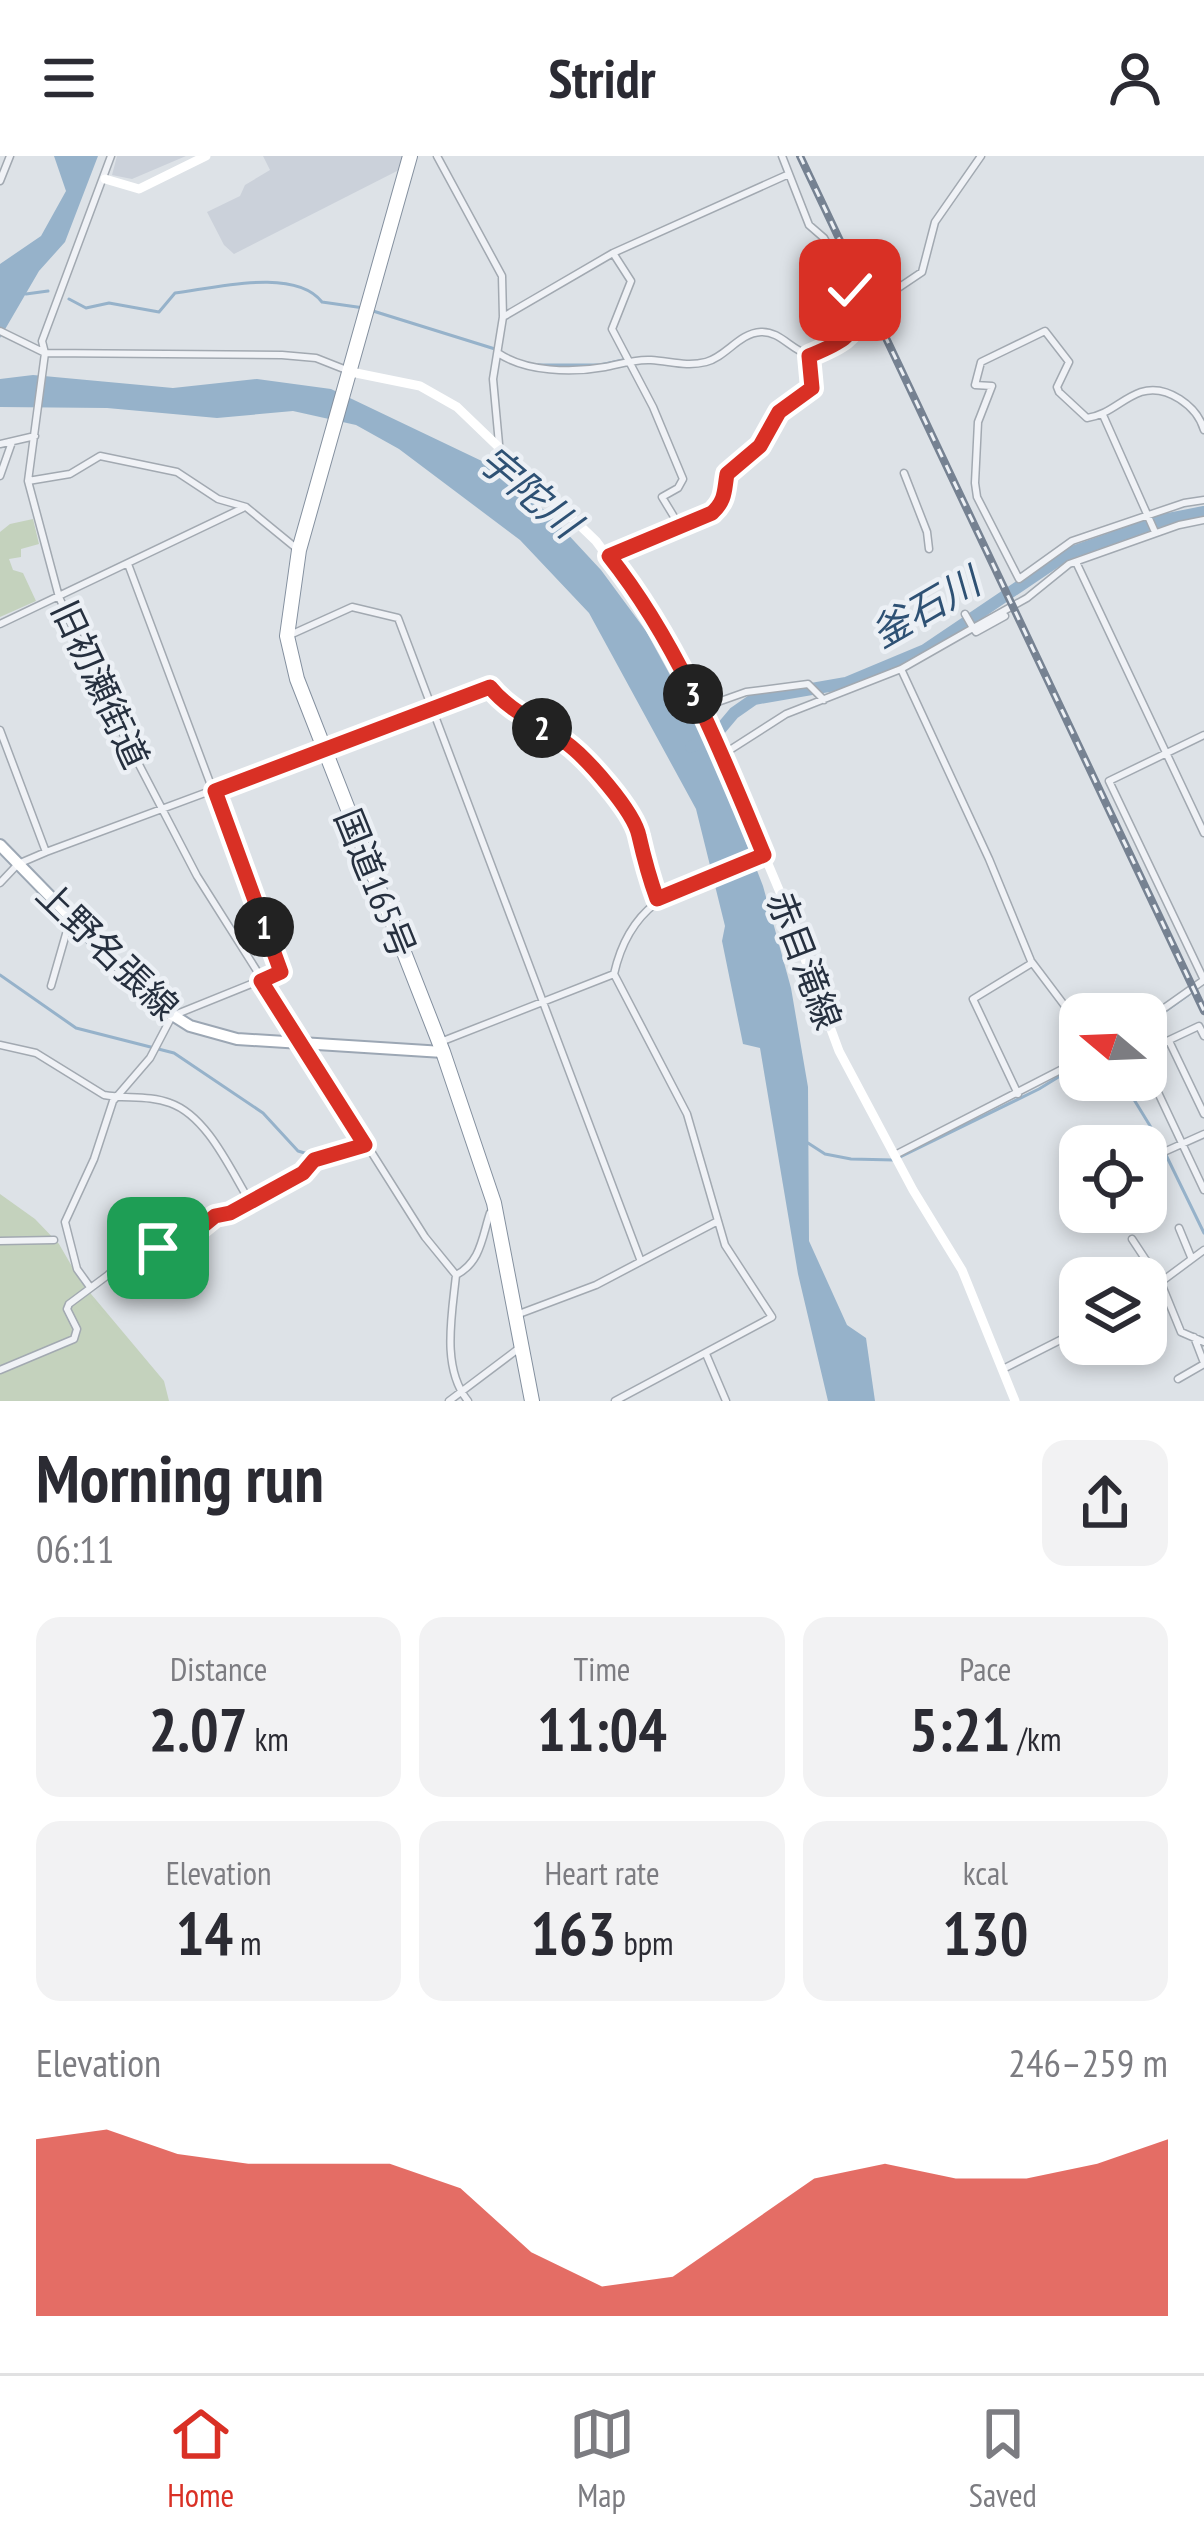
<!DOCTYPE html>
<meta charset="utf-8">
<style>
body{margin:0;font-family:"PT Sans Narrow","Noto Sans JP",sans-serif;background:#f2f2f3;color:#2b2b33;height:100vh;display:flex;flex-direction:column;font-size:45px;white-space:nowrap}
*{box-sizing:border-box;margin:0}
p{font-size:39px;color:#7c7c81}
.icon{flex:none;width:66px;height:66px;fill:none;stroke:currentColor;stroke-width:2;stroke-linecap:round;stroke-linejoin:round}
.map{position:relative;height:1245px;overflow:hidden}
.sheet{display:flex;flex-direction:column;background:#fff;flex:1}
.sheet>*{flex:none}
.needle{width:78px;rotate:289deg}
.buttons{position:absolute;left:1059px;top:837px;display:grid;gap:24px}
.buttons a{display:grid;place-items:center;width:108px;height:108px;border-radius:24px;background:#fff;box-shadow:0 6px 18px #0003;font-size:60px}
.pin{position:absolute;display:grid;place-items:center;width:102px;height:102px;color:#fff;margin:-51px;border-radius:24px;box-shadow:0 6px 18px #0006}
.km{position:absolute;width:60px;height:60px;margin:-30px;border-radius:50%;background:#222;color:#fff;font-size:33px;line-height:60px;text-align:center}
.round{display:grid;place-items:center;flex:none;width:126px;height:126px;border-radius:24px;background:#f2f2f3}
.summary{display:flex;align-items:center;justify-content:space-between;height:204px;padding:0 36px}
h1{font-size:66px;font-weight:700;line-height:90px}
.metrics{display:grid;grid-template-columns:repeat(3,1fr);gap:18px;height:204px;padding:12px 36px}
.metrics div{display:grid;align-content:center;border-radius:24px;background:#f2f2f3;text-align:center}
.metrics b{font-size:60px;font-weight:700}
.metrics small{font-size:33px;font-weight:400}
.metrics p{font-size:33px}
.chart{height:336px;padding:24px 36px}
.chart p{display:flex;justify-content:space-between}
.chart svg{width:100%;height:216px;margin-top:12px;fill:#d93025;opacity:.7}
header{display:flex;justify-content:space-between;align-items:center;height:156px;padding:0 36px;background:#fff;font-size:54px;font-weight:700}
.menu{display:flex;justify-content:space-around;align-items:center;height:168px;border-top:3px solid #e1e1e2;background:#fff;font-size:33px;color:#7c7c81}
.menu a{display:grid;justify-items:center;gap:6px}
.menu .on{color:#d93025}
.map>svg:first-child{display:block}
</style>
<header><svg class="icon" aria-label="menu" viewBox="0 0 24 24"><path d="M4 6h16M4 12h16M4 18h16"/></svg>Stridr<svg class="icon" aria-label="person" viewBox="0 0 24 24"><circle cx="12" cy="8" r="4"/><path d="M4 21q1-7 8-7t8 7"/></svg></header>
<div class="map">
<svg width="1204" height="1245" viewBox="0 0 1204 1245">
<rect width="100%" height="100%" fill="#dde2e7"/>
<path fill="#cbd1da" d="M117 0H186L132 23 112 19Z
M263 0H403L399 14 234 98 224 89 207 56 240 40 245 29 270 14Z"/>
<path fill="#c4d2bd" d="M33 363 39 388 21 393V401L9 403 13 414 23 417 36 445 0 461V376L10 368Z
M0 1038 35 1063 59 1088 81 1126 164 1225 169 1245H0Z"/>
<path fill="#96b2ca" d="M54 0H98L65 86 39 115 0 182V108L41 80 66 35Z
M33 219 173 232 257 223 331 233 486 307 549 358 601 414 646 475 692 559 722 624 763 730 791 832 808 931 809 1085 847 1169 866 1182 875 1245H828L798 1118 760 892 743 888 722 785 725 770 696 653 589 457 520 384 399 293 356 269 293 255 217 262 107 252 0 251V223Z"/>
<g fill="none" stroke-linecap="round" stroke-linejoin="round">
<path stroke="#96b2ca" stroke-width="3" d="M26 138 48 135
M69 143 86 152 109 147 159 156 175 137C215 132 295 111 322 146L364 152
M373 155 495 193
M538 209H600L623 204
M0 819 76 872 174 897 263 957 298 995 318 1001
M1146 869 1188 839
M1079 908H1080
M1122 924 1163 991
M808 987 825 998 851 1003 894 1004 1039 933 1073 912
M1166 999 1204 1077"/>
<path stroke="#96b2ca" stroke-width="12" d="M691 591 718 576 734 557 754 543 846 527 925 494 1067 398 1163 364 1204 356"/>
<defs>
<path id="street" d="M111 0 42 185 45 197 28 325 59 441 108 549 197 720 425 1081 456 1119C452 1159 441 1212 468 1245
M437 0 502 120 503 161 493 223 499 288
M782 0 809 69 824 82 864 155
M0 25 10 0
M613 97 631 125 612 173 653 251 683 323 678 332 662 341 679 369
M503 161 613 97 789 18
M0 175 45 197 282 199 316 202 349 215
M498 197C526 216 572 217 605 211 620 208 635 203 651 204 670 205 686 211 706 206 726 201 739 177 761 176 780 175 791 194 809 199L848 183 864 155 922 116 935 66 981 0
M1103 259 1155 376
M1204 274C1197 250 1167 228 1141 236 1121 243 1109 259 1087 262L1059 236 1057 231 1069 206 1045 175 981 206 975 229 992 230 978 266 975 327 977 341 1019 423 1072 385 1184 347 1204 344
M0 288 35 280
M904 317 927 376 929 393
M0 320 12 286
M28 325 70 318 100 300 177 316 218 343 246 351 296 392
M609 400 713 357C726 344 724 334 727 318L760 290 779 256 812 232 809 199
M1076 406 1204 677
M965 458 973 472 1027 442 1069 408 1179 369 1204 364
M0 468 243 352
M290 479 352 451 398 462 640 1103
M901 513 989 703 1031 805 1080 870
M701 552 746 536 808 528 824 544
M0 574 46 696
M722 599 786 558 901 513 973 472 976 476 1005 460
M0 727 18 708 46 696 490 531C511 557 539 566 565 586 586 601 634 655 639 680 644 702 649 722 657 743
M1204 824 1109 625 1204 579
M51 830 70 764
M1146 865 1204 824
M443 885 614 818
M1169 885 1204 958
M0 889 36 897 104 939C125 943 149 939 170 947 207 960 230 1013 249 1044
M1146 895 1199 870 1204 880
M1146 911 1204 1034
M1018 938 973 843 1032 807
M1094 976 1107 990
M895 999 1080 904
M1146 1004 1204 978
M1179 1072 1191 1101
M1132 1083 1161 1127 1181 1176 1204 1186
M0 1085 54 1084
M456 1119C481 1106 482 1081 490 1057
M90 1131 77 1113 65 1066 94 1003 113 945 150 902 172 860 281 816 128 408
M1146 1137 1204 1094
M519 1158 596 1129 716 1066
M1194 1181 1204 1207
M706 1198 726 1245
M1003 1213 1080 1174
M0 1214 74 1183 77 1173 67 1153 69 1148 108 1119 125 1101 138 1097 149 1086 164 1097 171 1096 215 1060 230 1057 303 1017 314 1004 365 989
M1178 1223 1204 1208
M449 1245 518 1193
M615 1245 772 1161 725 1089 687 958 614 818C633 733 693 729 764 699"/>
<path id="primary" d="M0 689 155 848 190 870 237 883 443 896"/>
<path id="highway" d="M410 0 299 394 287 480 297 523 443 896 494 1047 532 1245"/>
</defs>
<use href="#street" stroke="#a2a9b1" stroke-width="9"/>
<use href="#primary" stroke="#9ca7b4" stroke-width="14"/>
<use href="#highway" stroke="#84909f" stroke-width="16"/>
<use href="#street" stroke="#f0f2f6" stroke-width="6"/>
<path stroke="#fff" stroke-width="9" d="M105 23 139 33 206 0
M351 216 420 230 457 251 596 385 641 446 701 552 722 599 782 741 839 895 913 1034 962 1114 1015 1245"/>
<use href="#primary" stroke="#fff" stroke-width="10"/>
<use href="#highway" stroke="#fff" stroke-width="14"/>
<defs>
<path id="rail" d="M800 0 1204 855"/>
</defs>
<use href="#rail" stroke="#768292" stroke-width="8"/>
<use href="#rail" stroke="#ecf0f5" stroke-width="3" stroke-dasharray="9" stroke-linecap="butt"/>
</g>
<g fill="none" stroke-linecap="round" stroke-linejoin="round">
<defs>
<path id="route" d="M158 1092 164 1097 171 1096 215 1060 230 1057 303 1017 314 1004 365 989 261 825 281 816 215 635 490 531C511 557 539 566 565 586 586 601 634 655 639 680 644 702 649 721 657 743L764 699C721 596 679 488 609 400L712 357C726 344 724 335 727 318L760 290 779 256 812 232 809 200C837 188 852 183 864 154L850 134"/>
</defs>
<use href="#route" stroke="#fff" stroke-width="24"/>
<use href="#route" stroke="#d93025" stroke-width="15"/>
</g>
<g text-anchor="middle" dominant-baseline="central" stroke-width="9" stroke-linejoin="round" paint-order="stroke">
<g font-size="36" fill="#26303f" stroke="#ecf0f5">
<text transform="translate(101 528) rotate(65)">旧初瀬街道</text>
<text transform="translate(376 727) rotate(68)">国道165号</text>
<text transform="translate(108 794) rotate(44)">上野名張線</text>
<text transform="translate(805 804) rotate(69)">赤目滝線</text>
</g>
<g font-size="39" font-style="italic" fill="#2e5174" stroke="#ecf0f5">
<text transform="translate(530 335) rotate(40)">宇陀川</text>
<text transform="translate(925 451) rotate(-30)">釜石川</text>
</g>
</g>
</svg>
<div class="buttons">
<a><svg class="needle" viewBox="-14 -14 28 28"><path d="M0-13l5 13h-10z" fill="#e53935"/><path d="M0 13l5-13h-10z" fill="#7c7c81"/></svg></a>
<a><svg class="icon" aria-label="locate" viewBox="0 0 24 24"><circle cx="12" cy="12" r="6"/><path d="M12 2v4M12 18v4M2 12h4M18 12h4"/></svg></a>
<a><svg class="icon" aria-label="layers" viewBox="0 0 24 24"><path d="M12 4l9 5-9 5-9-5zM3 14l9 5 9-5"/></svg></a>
</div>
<div class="pin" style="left:158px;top:1092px;background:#1e9e55"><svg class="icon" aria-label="arrive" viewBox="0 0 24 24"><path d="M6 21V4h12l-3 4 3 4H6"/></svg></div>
<div class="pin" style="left:850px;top:134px;background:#d93025"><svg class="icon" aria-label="check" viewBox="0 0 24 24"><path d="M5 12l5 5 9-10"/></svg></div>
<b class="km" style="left:264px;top:771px">1</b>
<b class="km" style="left:542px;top:572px">2</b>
<b class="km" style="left:693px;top:538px">3</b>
</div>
<section class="sheet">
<div class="summary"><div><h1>Morning run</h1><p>06:11</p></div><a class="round"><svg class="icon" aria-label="share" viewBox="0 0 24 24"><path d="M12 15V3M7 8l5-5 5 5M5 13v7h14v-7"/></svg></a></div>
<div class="metrics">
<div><p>Distance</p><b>2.07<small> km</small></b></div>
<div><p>Time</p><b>11:04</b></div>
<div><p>Pace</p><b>5:21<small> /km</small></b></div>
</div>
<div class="metrics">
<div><p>Elevation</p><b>14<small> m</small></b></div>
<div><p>Heart rate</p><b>163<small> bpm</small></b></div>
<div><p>kcal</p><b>130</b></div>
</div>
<div class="chart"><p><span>Elevation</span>246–259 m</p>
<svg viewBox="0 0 160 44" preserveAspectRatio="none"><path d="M0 44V8L10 6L20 11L30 13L40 13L50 13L60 18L70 31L80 38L90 36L100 26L110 16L120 13L130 16L140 16L150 13L160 8V44z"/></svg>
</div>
</section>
<nav class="menu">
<a class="on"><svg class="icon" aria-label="home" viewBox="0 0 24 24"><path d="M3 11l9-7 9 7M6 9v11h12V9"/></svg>Home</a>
<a><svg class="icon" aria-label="map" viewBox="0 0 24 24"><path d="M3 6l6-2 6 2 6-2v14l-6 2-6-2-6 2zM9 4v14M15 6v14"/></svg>Map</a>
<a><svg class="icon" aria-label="saved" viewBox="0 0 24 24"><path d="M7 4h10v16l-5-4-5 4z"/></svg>Saved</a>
</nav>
